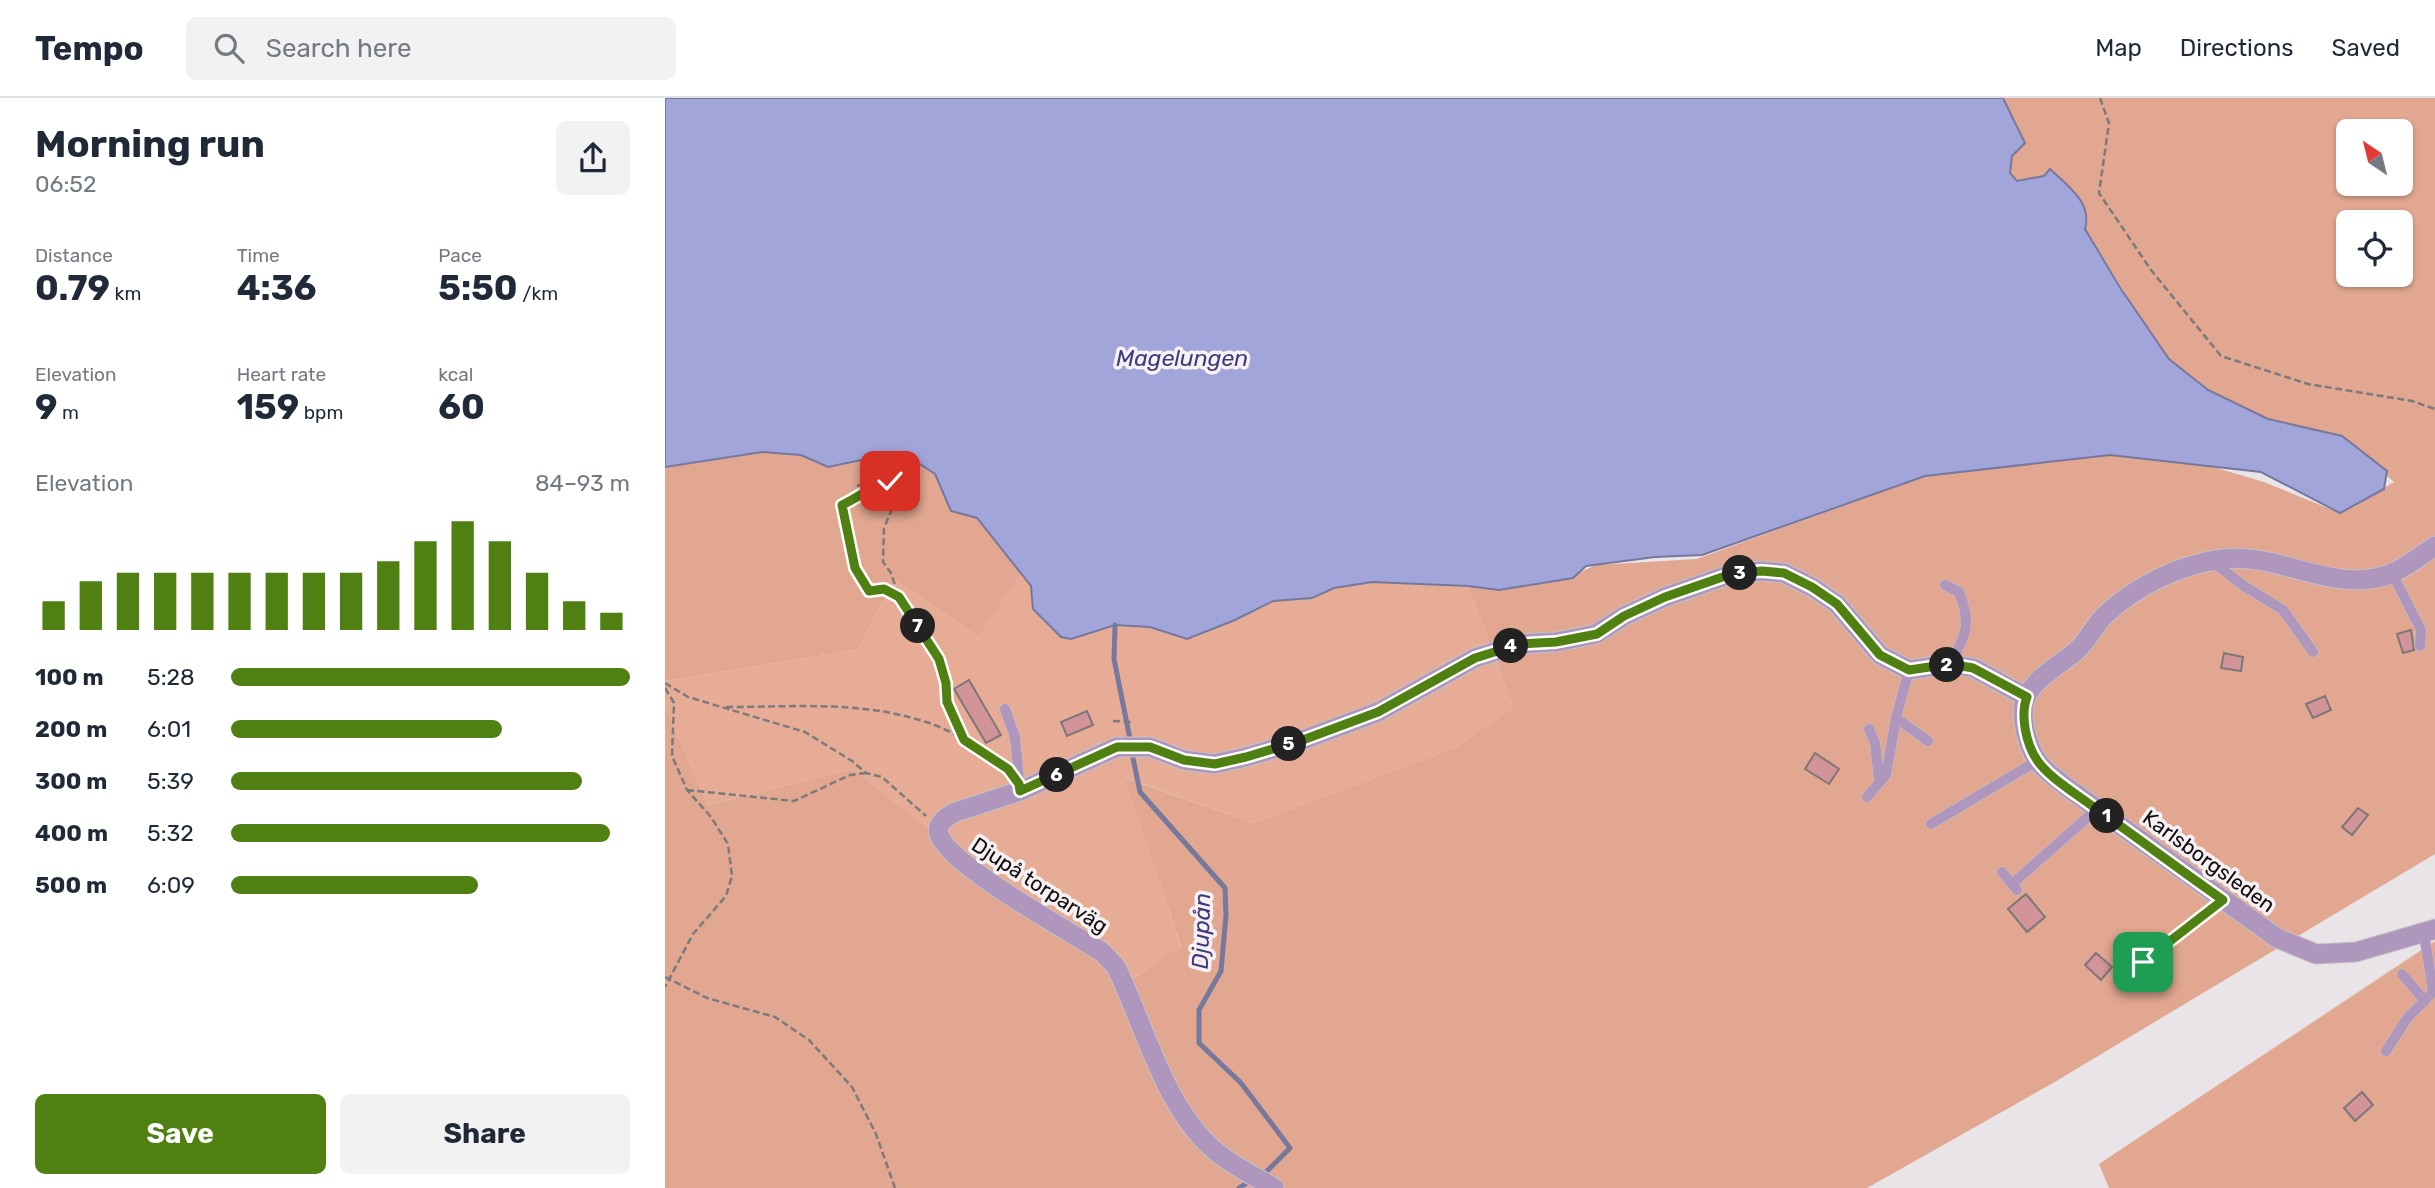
<!DOCTYPE html>
<meta charset="utf-8">
<style>
body{margin:0;font-family:Rubik,sans-serif;background:#f2f2f3;color:#1f2937;height:100vh;display:flex;flex-direction:column;font-size:26px;white-space:nowrap}
*{box-sizing:border-box;margin:0}
p{font-size:23px;color:#747a83}
.icon{flex:none;width:38px;height:38px;fill:none;stroke:currentColor;stroke-width:2;stroke-linecap:round;stroke-linejoin:round}
.map{position:relative;flex:1;overflow:hidden}
.drawer{display:flex;flex-direction:column;background:#fff;width:665px}
.drawer>*{flex:none}
.needle{width:46px;rotate:325deg}
.buttons{position:absolute;left:1671px;top:21px;display:grid;gap:14px}
.buttons a{display:grid;place-items:center;width:77px;height:77px;border-radius:10px;background:#fff;box-shadow:0 2px 5px #0004;font-size:35px}
.pin{position:absolute;display:grid;place-items:center;width:60px;height:60px;color:#fff;margin:-30px;border-radius:14px;box-shadow:0 4px 10px #0006}
.km{position:absolute;width:35px;height:35px;margin:-18px;border-radius:50%;background:#222;color:#fff;font-size:19px;line-height:35px;text-align:center}
.round{display:grid;place-items:center;flex:none;width:74px;height:74px;border-radius:10px;background:#f2f2f3}
.summary{display:flex;align-items:center;justify-content:space-between;height:119px;padding:0 35px}
h1{font-size:38px;font-weight:700;line-height:52px}
.stats{display:grid;grid-template-columns:repeat(3,1fr);gap:10px;height:119px;padding:7px 35px}
.stats div{display:grid;align-content:center}
.stats b{font-size:35px;font-weight:700}
.stats small{font-size:19px;font-weight:400}
.stats p{font-size:19px}
.chart{height:196px;padding:14px 35px}
.chart p{display:flex;justify-content:space-between}
.chart svg{width:100%;height:126px;margin-top:7px;stroke:#4f8011;stroke-width:6}
.button{display:flex;gap:14px;margin-top:auto;padding:14px 35px}
.button a{flex:1;height:80px;border-radius:10px;background:#4f8011;color:#fff;font-size:28px;font-weight:700;line-height:80px;text-align:center}
.button a+a{background:#f2f2f3;color:#1f2937}
ul{padding:0 35px;list-style:none;font-size:23px}
li{display:grid;grid-template-columns:112px 84px 1fr;align-items:center;height:52px}
li i{height:18px;border-radius:9px;background:#4f8011}
header{display:flex;align-items:center;gap:42px;box-sizing:border-box;height:98px;padding:0 35px;background:#fff;border-bottom:2px solid #e0e1e3}
header strong{font-size:33px}
nav{display:flex;gap:38px;margin-inline-start:auto;font-size:24px}
.search{width:490px;height:63px;background:#f2f2f3;display:flex;align-items:center;gap:18px;box-sizing:border-box;padding:0 24px;border-radius:10px;color:#747a83;font-size:26px}
main{display:flex;flex:1;min-height:0}
.map>svg:first-child{display:block}
</style>
<header>
<strong>Tempo</strong>
<div class="search"><svg class="icon" aria-label="search" viewBox="0 0 24 24"><circle cx="10" cy="10" r="6"/><path d="M15 15l6 6"/></svg>Search here</div>
<nav><a>Map</a><a>Directions</a><a>Saved</a></nav>
</header>
<main>
<section class="drawer">
<div class="summary"><div><h1>Morning run</h1><p>06:52</p></div><a class="round"><svg class="icon" aria-label="share" viewBox="0 0 24 24"><path d="M12 15V3M7 8l5-5 5 5M5 13v7h14v-7"/></svg></a></div>
<div class="stats">
<div><p>Distance</p><b>0.79<small> km</small></b></div>
<div><p>Time</p><b>4:36</b></div>
<div><p>Pace</p><b>5:50<small> /km</small></b></div>
</div>
<div class="stats">
<div><p>Elevation</p><b>9<small> m</small></b></div>
<div><p>Heart rate</p><b>159<small> bpm</small></b></div>
<div><p>kcal</p><b>60</b></div>
</div>
<div class="chart"><p><span>Elevation</span>84–93 m</p>
<svg viewBox="0 0 160 44" preserveAspectRatio="none"><path d="M5 44V34M15 44V27M25 44V24M35 44V24M45 44V24M55 44V24M65 44V24M75 44V24M85 44V24M95 44V20M105 44V13M115 44V6M125 44V13M135 44V24M145 44V34M155 44V38"/></svg>
</div>
<ul>
<li><b>100 m</b>5:28<i style="width:100%"></i></li>
<li><b>200 m</b>6:01<i style="width:68%"></i></li>
<li><b>300 m</b>5:39<i style="width:88%"></i></li>
<li><b>400 m</b>5:32<i style="width:95%"></i></li>
<li><b>500 m</b>6:09<i style="width:62%"></i></li>
</ul>
<div class="button"><a>Save</a><a>Share</a></div>
</section>
<div class="map">
<svg width="1770" height="1090" viewBox="0 0 1770 1090">
<rect width="100%" height="100%" fill="#e9e4e7"/>
<path fill="#e6ac96" d="M356 476 406 541 450 527 485 529 522 541 570 522 608 503 647 500 669 490 707 484 803 488 848 609 789 650 589 725 461 680 516 849 459 886 188 671 43 707 0 608V583L192 552 230 482 314 539Z"/>
<path fill="#e1a790" fill-rule="evenodd" d="M1338 0H1770V756L1388 985 1202 1090H0V608L43 707 188 671 460 886 516 848 460 680 589 725 789 650 848 609 803 488 898 482 931 467 1032 461 1260 378 1445 357 1538 366 1599 384 1675 415 1729 384 1677 338 1603 321 1543 292 1504 261 1461 197 1420 130 1423 121 1379 78 1352 84 1345 75 1347 58 1360 45ZM1684 33H1736V86H1684ZM1684 124H1736V177H1684Z
M97 354 136 357 163 369 225 356 250 363 270 376 286 413 312 420 356 476 314 539 230 482 192 552 0 583V369Z
M1770 843V1090H1444L1434 1066Z"/>
<path fill="#a2a5da" stroke="#76789d" stroke-width="2" d="M0 0H1338L1360 45 1347 58 1345 75 1352 83 1379 78 1385 71C1402 87 1428 105 1420 131L1456 191 1504 261 1543 292 1603 321 1677 338 1722 373 1719 391 1675 415 1596 374 1445 357 1260 378 1037 457 990 459 921 468 908 480 834 492 803 488 707 484 669 490 647 500 608 503 570 522 522 541 485 529 450 527 406 541 396 539 368 511 366 488 312 420 286 413 270 376 250 363 225 356 163 369 136 357 97 354 0 369Z"/>
<g fill="none" stroke-linecap="round" stroke-linejoin="round">
<path stroke="#76789d" stroke-width="5" d="M450 527 449 561 465 641
M468 660 475 694 560 790 561 817 556 873 534 912V945L576 985 625 1050 602 1073
M574 1090 585 1083"/>
</g>
<path fill="#d29399" stroke="#7d7777" stroke-width="2" d="M1746 532 1749 552 1738 555 1732 536Z
M1559 555 1578 559 1576 573 1556 570Z
M304 582 336 637 321 645 289 591Z
M1660 598 1666 612 1648 620 1641 606Z
M422 613 428 627 402 638 396 624Z
M1150 655 1174 671 1164 686 1140 671Z
M1693 710 1703 717 1687 737 1677 729Z
M1361 796 1380 819 1362 834 1343 811Z
M1431 855 1447 869 1436 882 1420 867Z
M1697 994 1708 1007 1690 1023 1679 1010Z"/>
<g fill="none" stroke-linecap="round" stroke-linejoin="round">
<defs>
<path id="lane" d="M1548 464 1579 488 1618 512 1648 554
M1727 475 1756 532 1755 548
M1280 487 1294 494C1307 526 1301 537 1285 566
M340 611 350 639 355 693
M1231 620 1263 643
M1204 631 1210 645 1214 682
M1202 699 1221 677 1231 620 1244 572
M1266 726 1372 663
M1337 774 1347 786
M1352 792 1347 786 1432 711
M1478 864 1558 802
M1737 876 1760 903
M1721 953 1743 919 1768 894 1759 835"/>
<path id="street" d="M1770 448C1756 457 1741 470 1725 476 1669 497 1614 454 1558 461 1515 466 1471 488 1440 517 1429 528 1422 544 1410 554 1393 568 1363 584 1359 606 1356 622 1363 649 1372 662 1378 672 1391 680 1399 687L1612 840 1651 856 1691 854 1770 831
M609 1090C593 1080 574 1071 558 1059 501 1018 481 930 451 869L437 854C405 834 282 766 274 736 271 725 281 720 288 715L355 693 452 649H485L519 662 549 666 581 659 635 643 713 614 810 560 854 546 891 544 931 536 959 518 1000 499 1069 475 1097 473 1119 475 1147 489 1172 506 1215 557 1244 572 1285 566 1309 570 1361 599"/>
</defs>
<use href="#lane" stroke="#c6c2c4" stroke-width="11"/>
<use href="#street" stroke="#c6c2c4" stroke-width="21"/>
<path stroke="#7d7a7c" stroke-width="2.5" stroke-dasharray="7 3.5" stroke-linecap="butt" d="M1435 0 1444 25 1434 95 1486 172 1556 258 1643 286 1747 303 1770 311
M202 385 220 380
M192 388 202 385 203 390 194 399 177 407 190 470 204 493 219 491 234 499 274 561 281 585 282 604 299 642
M203 390 224 383 242 390
M234 403 229 406 219 430 218 464 226 475 234 499
M0 585 23 599 140 634 187 663 201 675 217 679 261 718
M0 590 9 605 7 658 22 692 46 719 63 746 67 778 61 798 28 836 0 889
M61 609C133 609 198 602 267 626 294 636 318 653 341 670
M448 623 468 624
M22 692 129 703 185 677 201 675
M0 879 42 900 110 919 144 942 187 989 211 1036 230 1090"/>
<use href="#lane" stroke="#ae96bd" stroke-width="10"/>
<use href="#street" stroke="#ae96bd" stroke-width="19"/>
</g>
<g fill="none" stroke-linecap="round" stroke-linejoin="round">
<defs>
<path id="route" d="M225 383C206 388 194 399 177 407L190 470 204 493 219 491 234 499 274 561 281 585 282 604 299 642 343 671 354 686 355 693 452 649H485L519 662 550 666 581 659 635 643 713 614 810 560 855 546 891 544 932 536 959 518 1000 499 1069 475 1097 473 1119 475 1147 489 1172 506 1215 557 1244 572 1285 566 1308 570 1362 599C1355 617 1361 646 1372 662 1383 679 1413 697 1430 710 1473 740 1515 772 1558 802L1478 864"/>
</defs>
<use href="#route" stroke="#fff" stroke-width="14"/>
<use href="#route" stroke="#4f8011" stroke-width="9"/>
</g>
<g text-anchor="middle" dominant-baseline="central" stroke-width="7" stroke-linejoin="round" paint-order="stroke">
<g font-size="21" fill="#0f0e0f" stroke="#f7f1f4">
<text transform="translate(1544 763) rotate(36)">Karlsborgsleden</text>
<text transform="translate(375 787) rotate(33)">Djupå torparväg</text>
</g>
<g font-size="23" font-style="italic" fill="#3e3b7c" stroke="#f7f1f4">
<text x="517" y="260">Magelungen</text>
<text transform="translate(536 833) rotate(-88)">Djupån</text>
</g>
</g>
</svg>
<div class="buttons">
<a><svg class="needle" viewBox="-14 -14 28 28"><path d="M0-13l5 13h-10z" fill="#e53935"/><path d="M0 13l5-13h-10z" fill="#747a83"/></svg></a>
<a><svg class="icon" aria-label="locate" viewBox="0 0 24 24"><circle cx="12" cy="12" r="6"/><path d="M12 2v4M12 18v4M2 12h4M18 12h4"/></svg></a>
</div>
<div class="pin" style="left:1478px;top:864px;background:#1e9e55"><svg class="icon" aria-label="arrive" viewBox="0 0 24 24"><path d="M6 21V4h12l-3 4 3 4H6"/></svg></div>
<div class="pin" style="left:225px;top:383px;background:#d93025"><svg class="icon" aria-label="check" viewBox="0 0 24 24"><path d="M5 12l5 5 9-10"/></svg></div>
<b class="km" style="left:1442px;top:718px">1</b>
<b class="km" style="left:1282px;top:567px">2</b>
<b class="km" style="left:1075px;top:475px">3</b>
<b class="km" style="left:846px;top:548px">4</b>
<b class="km" style="left:624px;top:646px">5</b>
<b class="km" style="left:392px;top:677px">6</b>
<b class="km" style="left:253px;top:528px">7</b>
</div>
</main>
